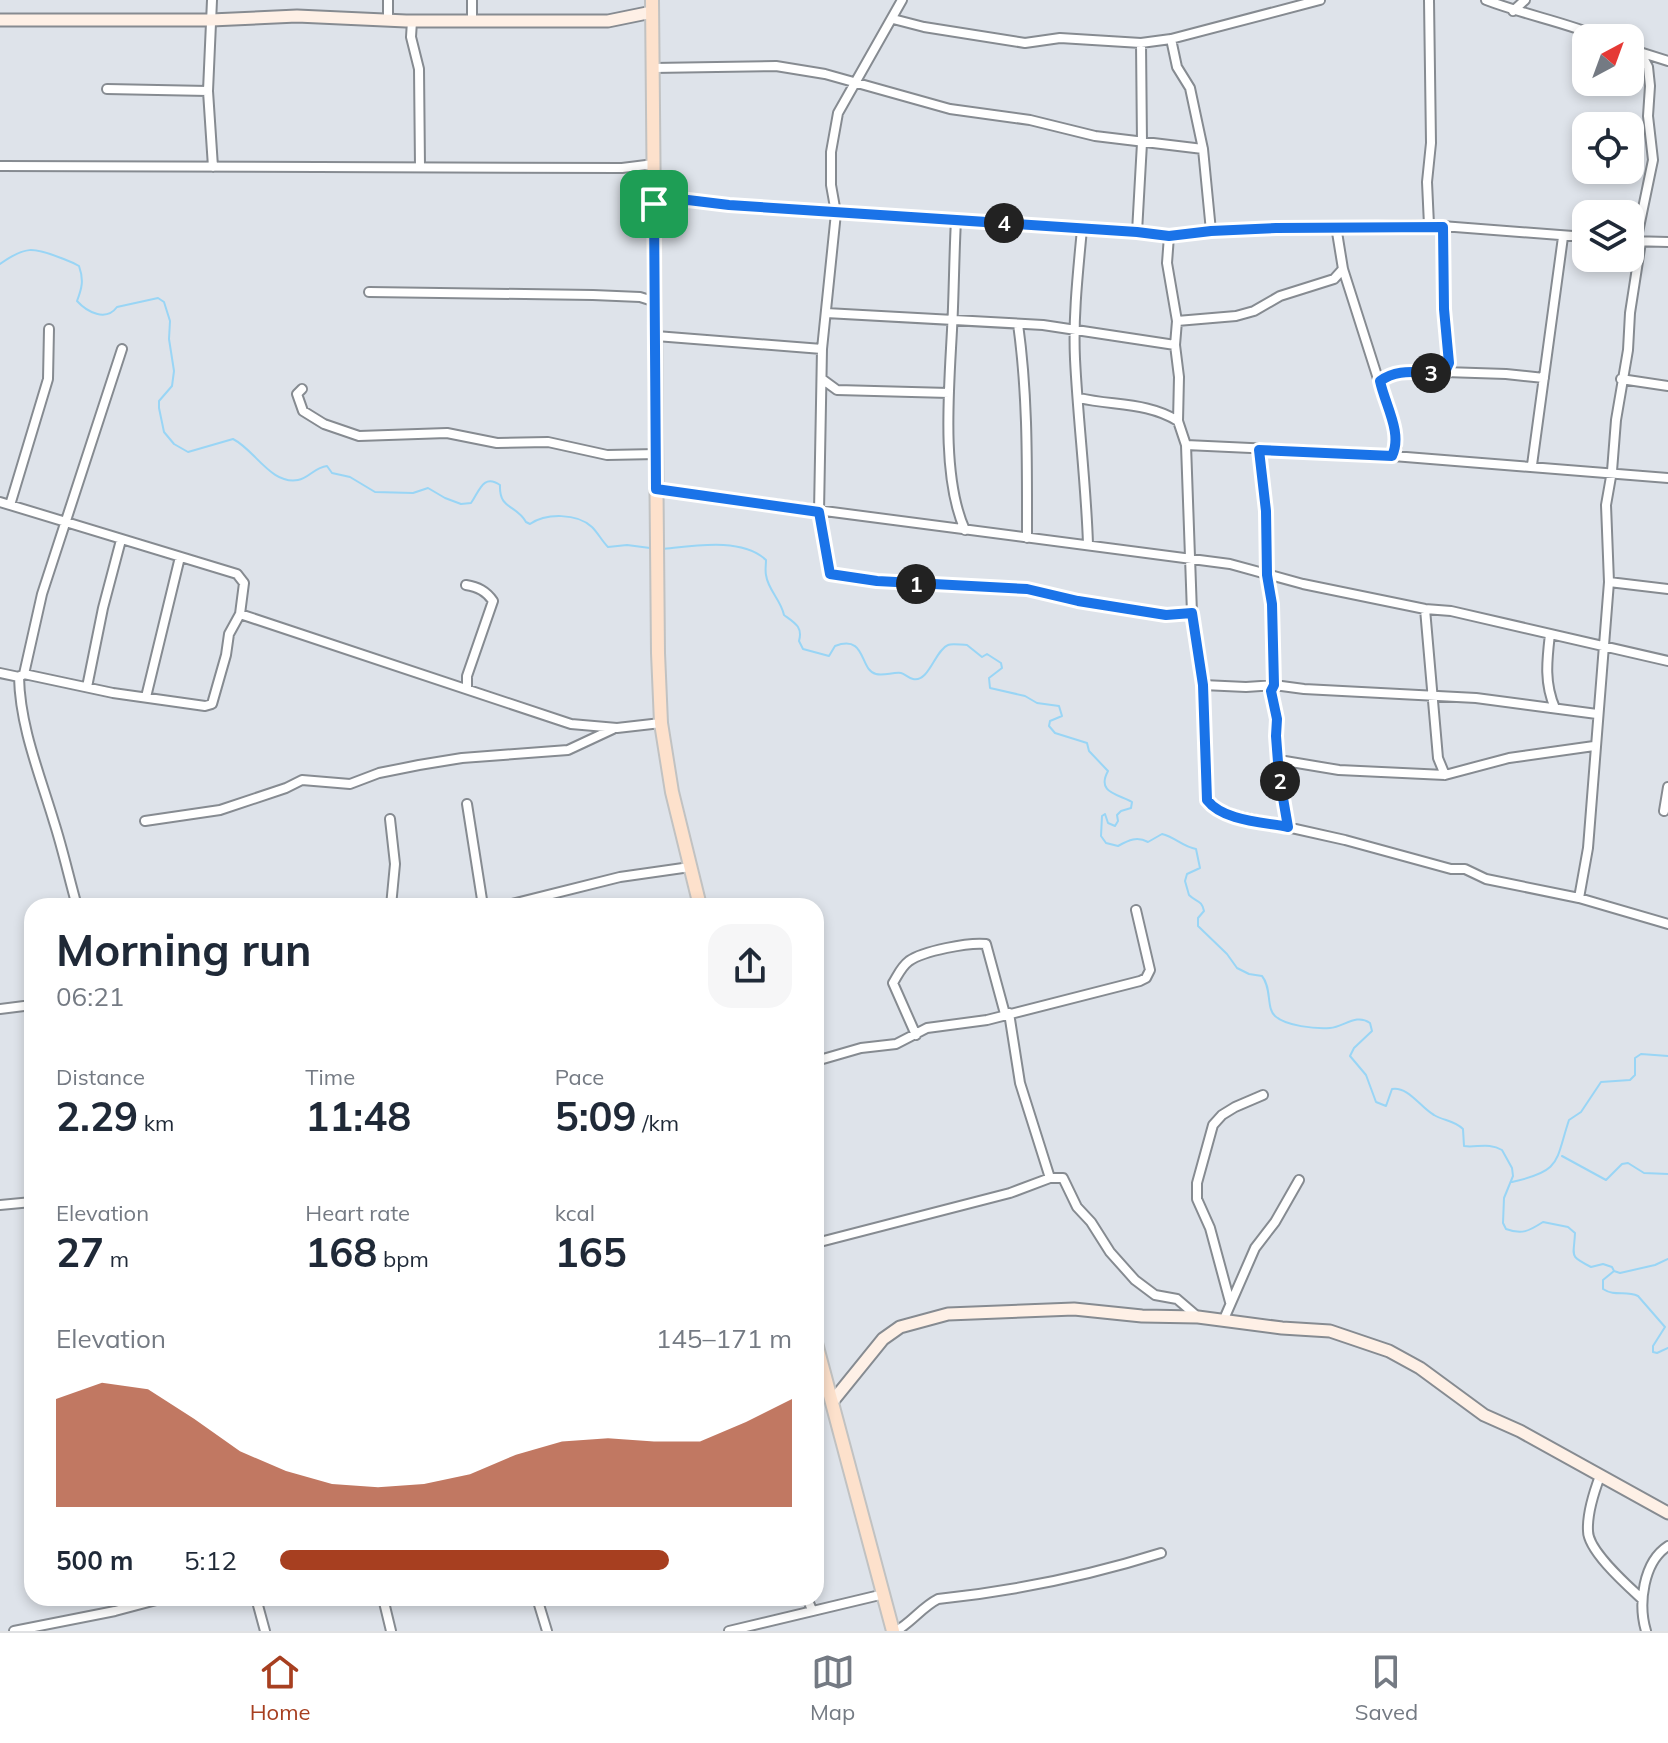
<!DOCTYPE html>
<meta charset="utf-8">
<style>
body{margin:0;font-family:Mulish,sans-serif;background:#f6f6f7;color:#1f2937;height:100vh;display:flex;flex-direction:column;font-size:30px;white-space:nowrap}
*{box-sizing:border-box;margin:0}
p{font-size:26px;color:#747a83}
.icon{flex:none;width:44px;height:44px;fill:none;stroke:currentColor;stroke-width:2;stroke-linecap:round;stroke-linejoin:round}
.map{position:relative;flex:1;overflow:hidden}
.drawer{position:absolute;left:24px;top:898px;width:800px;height:708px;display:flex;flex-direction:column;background:#fff;border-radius:24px;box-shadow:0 4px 12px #0003}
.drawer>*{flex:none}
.needle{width:52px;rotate:41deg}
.tools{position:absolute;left:1572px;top:24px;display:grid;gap:16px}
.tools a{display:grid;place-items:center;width:72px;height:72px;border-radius:16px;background:#fff;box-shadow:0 4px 12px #0003;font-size:40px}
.pin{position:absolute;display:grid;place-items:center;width:68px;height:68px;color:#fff;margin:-34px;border-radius:16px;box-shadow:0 4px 12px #0006}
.km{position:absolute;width:40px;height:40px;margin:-20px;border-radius:50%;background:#222;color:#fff;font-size:22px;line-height:40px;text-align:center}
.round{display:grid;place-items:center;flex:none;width:84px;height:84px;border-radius:24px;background:#f6f6f7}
.overview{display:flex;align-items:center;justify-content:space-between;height:136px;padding:0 32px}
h1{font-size:44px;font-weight:700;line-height:60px}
.stats{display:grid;grid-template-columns:repeat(3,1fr);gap:12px;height:136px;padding:8px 32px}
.stats div{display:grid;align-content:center}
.stats b{font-size:40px;font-weight:700}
.stats small{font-size:22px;font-weight:400}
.stats p{font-size:22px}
.chart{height:224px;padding:16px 32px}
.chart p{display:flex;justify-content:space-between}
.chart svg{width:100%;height:144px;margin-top:8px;fill:#a73f20;opacity:.7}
ul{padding:0 32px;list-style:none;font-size:26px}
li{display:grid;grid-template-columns:128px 96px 1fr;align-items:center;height:60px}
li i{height:20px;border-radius:10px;background:#a73f20}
.menu{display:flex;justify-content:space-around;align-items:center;height:112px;border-top:2px solid #e0e1e3;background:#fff;font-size:22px;color:#747a83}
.menu a{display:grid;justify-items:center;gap:4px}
.menu .selected{color:#a73f20}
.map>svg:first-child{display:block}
</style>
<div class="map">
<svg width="1668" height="1631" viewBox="0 0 1668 1631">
<rect width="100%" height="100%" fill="#dee3ea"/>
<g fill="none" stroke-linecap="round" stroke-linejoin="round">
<path stroke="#99d5f5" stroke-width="2" d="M0 264C25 246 33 247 61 258 68 261 73 262 79 266 84 280 82 288 77 301 87 312 106 322 117 307L158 298 164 302 170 321 169 339 174 371 172 386 159 401V408L164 432 174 444 188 452 233 439C255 450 271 485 298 480 309 478 315 467 327 466L332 473 350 477 375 492 413 493 428 488 445 498 461 504 471 503C479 492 483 473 500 485 499 510 516 504 526 522L530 524C546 513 577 513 592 527 598 533 602 541 608 547L627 545 650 548
M662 549C693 546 742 537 766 560 766 565 765 570 766 575 768 590 781 600 784 615 795 623 803 627 799 641L803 649 829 656 835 646C867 634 859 670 876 674 884 676 893 672 901 673 905 674 908 678 913 679 929 683 935 650 948 645 952 643 961 645 967 645L982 657 987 654 1001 663 1002 668 989 678 990 688 1025 696 1037 703 1059 706 1062 716 1050 721 1049 726 1055 733 1087 743 1089 751 1108 771C1096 793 1118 794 1132 802L1131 808 1121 811 1117 815 1118 821 1115 826 1108 823 1105 814 1102 816 1101 836 1106 843 1118 846C1129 840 1137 836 1148 842L1162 834C1175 837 1183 847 1196 849L1200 868 1187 874 1185 881 1189 895C1196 902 1202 900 1204 911L1198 918V926L1227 954 1237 968 1249 974 1262 976C1272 988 1266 1008 1275 1016 1286 1026 1315 1029 1330 1028 1344 1027 1356 1013 1370 1023L1372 1031 1354 1048 1350 1056 1366 1075 1376 1102 1386 1106 1392 1089C1408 1086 1421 1108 1434 1115 1444 1121 1454 1120 1463 1129L1464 1146C1476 1148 1489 1142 1502 1150L1512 1168 1513 1176 1504 1198 1503 1223 1506 1229C1522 1235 1529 1231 1543 1222L1568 1227 1575 1233C1574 1257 1568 1255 1591 1267L1603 1264 1612 1267 1614 1271 1620 1273 1655 1265 1668 1259
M1562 1156 1606 1180 1622 1164 1628 1163 1644 1173 1668 1174
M1512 1182C1562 1171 1555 1162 1569 1120L1581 1112 1601 1082 1630 1080 1635 1075V1058L1641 1054 1668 1056
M1614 1271 1603 1280V1289C1615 1297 1626 1290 1638 1296L1665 1327 1653 1346V1352L1657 1353 1668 1348"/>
<defs>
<path id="street" d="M212 0 208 91 213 167
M902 0 838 113 831 152V185L836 213 822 349 819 512 830 574 877 581 1027 589 1078 601 1166 615 1192 613
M1486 0C1525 15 1565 22 1603 38
M1513 11 1525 0
M893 19 924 27 1025 43 1060 38 1141 43 1171 39 1320 0
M388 20V0
M412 21 411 37 419 69 420 167
M472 21V0
M1171 39 1177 67 1190 88 1203 149 1211 231
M1630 49 1668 61
M653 68 776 66 825 74 950 109 1030 120 1095 136 1203 149
M107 89 208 91
M0 166 622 168 654 164
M654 204 688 200 729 205 1137 232 1169 236 1211 231 1276 228 1429 225 1586 237
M956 220C954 257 954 294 952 330 949 389 941 477 965 530
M1429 225 1427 182 1431 143 1429 0
M1336 226 1343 269 1394 429 1397 446 1392 456
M1082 229C1078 272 1073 316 1075 359 1078 421 1086 482 1088 544
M1137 232 1142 143 1141 43
M1169 236 1167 263 1177 321 1175 345 1179 377 1178 421 1186 445 1192 613 1203 685 1206 795 1213 807 1233 815 1345 840 1451 869H1465L1486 879 1579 898 1668 924
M1630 241 1668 242
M1636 242 1653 160 1648 116 1650 86 1648 67 1640 52
M369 292 593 295 640 297 656 302
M826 313 1043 325 1175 345
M1177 321 1236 316 1254 311 1280 296 1334 279 1343 269
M1018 324C1028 395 1027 466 1027 538
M656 336 822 349
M1445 372 1506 374 1544 378
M822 379 837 390 949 393
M1621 379 1668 386
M1380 381C1401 366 1422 375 1445 372L1449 363 1444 309 1443 227
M302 389 297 394 303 411 324 424 359 436 447 433 497 443 548 442 607 455 657 454
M1079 398C1114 406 1147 402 1178 421
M1186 445 1356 453 1668 478
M1259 450 1266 511 1267 575 1272 604 1274 685 1271 691 1277 719 1276 736 1279 775 1288 827
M1532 465 1563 237
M656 489 1230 564 1303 584 1425 609 1451 611 1668 661
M0 502 237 574 244 583 240 614 571 724 617 728 661 723
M10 505 48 379 49 329
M1609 582 1668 589
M466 585C478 587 486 591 493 601L467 676V689
M1425 609 1438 758 1445 775
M1550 634C1547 660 1544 683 1555 708
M0 673 19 677
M24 674 113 693 205 706 212 704 226 655 229 634 240 614
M1203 685 1246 687 1274 685 1304 689 1476 698 1597 714
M87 687 103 608 121 540
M146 697 180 557
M1279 760 1339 770 1445 775 1509 758 1594 746
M467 804 483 906
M1664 811 1668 787
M390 819 395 864 391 906
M145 821 220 810 286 788 302 780 350 784 379 773 419 765 462 758 568 750 613 729
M1579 898 1588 848 1609 582 1606 505 1612 471 1616 420 1628 350 1630 313 1641 242
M77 906C69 878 63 850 54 822 40 775 20 727 19 677L24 674 42 594 122 349
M504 906 620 877 690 867
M0 1009 32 1005
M1009 1013 1020 1083 1050 1178
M916 1035 893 983C898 975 901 967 909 961 923 951 969 942 986 944L1005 1014
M816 1061 861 1048 896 1044 927 1028 987 1020 1140 981 1146 978 1150 970 1136 910
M0 1205 32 1202
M816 1243 1010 1193 1050 1178H1063L1077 1207 1091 1222 1110 1252 1135 1280 1155 1295 1177 1299 1198 1317
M1230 1302 1210 1228 1197 1199V1183L1213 1125 1222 1115 1235 1107 1263 1095
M1224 1319 1255 1248 1275 1222 1299 1180
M1600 1476C1594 1492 1587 1513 1588 1531 1588 1551 1628 1586 1642 1599
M256 1598 265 1631
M383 1598 391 1631
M537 1598 547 1631
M807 1598 812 1610
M14 1631 115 1611 164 1598
M729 1631 884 1594
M896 1631C912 1622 922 1607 938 1599 1014 1591 1088 1576 1161 1553
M1646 1631C1638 1604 1643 1562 1668 1546"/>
<path id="secondary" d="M0 20H211L297 16 406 21H608L652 12
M832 1402 883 1339 900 1327 948 1314 1074 1309 1142 1316 1198 1317 1282 1328 1330 1331 1389 1351 1420 1368 1484 1415 1520 1431 1668 1513"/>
<path id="primary" d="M652 0 658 653 661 723 672 792 700 906
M816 1343 893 1631"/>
</defs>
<use href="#street" stroke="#868b91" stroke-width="12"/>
<use href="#secondary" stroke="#868b91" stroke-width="15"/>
<use href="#primary" stroke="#c1c2c2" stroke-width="16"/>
<use href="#street" stroke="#fff" stroke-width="8"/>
<use href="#secondary" stroke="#fef0e6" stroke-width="11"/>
<use href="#primary" stroke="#fde1cc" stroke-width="12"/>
</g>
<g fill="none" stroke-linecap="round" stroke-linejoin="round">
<defs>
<path id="route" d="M688 200 729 205 1137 232 1169 236 1211 231 1276 228 1443 227 1444 309 1449 363 1445 372C1421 375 1401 366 1380 381 1385 405 1403 433 1392 456L1259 450 1266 511 1267 575 1272 604 1274 685 1271 691 1277 719 1276 736 1279 775 1288 827C1263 822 1223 821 1207 800L1203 685 1192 613 1166 615 1078 601 1027 589 877 581 830 574 819 512 656 489 654 204Z"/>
</defs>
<use href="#route" stroke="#fff" stroke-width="16"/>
<use href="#route" stroke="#1a73e8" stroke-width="10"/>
</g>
</svg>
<div class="tools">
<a><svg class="needle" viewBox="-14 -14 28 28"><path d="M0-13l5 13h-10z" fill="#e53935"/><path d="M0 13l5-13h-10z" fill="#747a83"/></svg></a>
<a><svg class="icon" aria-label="locate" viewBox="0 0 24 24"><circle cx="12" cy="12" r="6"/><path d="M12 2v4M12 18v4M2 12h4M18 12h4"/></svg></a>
<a><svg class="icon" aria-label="layers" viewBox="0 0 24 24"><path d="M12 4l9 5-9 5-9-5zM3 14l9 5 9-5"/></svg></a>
</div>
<div class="pin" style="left:654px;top:204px;background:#1e9e55"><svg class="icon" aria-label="arrive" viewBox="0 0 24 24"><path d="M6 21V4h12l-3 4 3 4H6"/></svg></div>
<b class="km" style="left:916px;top:584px">1</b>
<b class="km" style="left:1280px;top:781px">2</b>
<b class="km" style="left:1431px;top:373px">3</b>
<b class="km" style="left:1004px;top:223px">4</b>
<section class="drawer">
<div class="overview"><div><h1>Morning run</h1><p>06:21</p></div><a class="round"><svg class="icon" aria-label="share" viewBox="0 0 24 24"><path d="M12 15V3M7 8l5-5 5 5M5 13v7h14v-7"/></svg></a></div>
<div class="stats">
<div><p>Distance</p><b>2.29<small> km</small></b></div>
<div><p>Time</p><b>11:48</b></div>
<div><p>Pace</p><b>5:09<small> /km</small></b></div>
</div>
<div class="stats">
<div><p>Elevation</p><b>27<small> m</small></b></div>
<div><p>Heart rate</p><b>168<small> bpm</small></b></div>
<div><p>kcal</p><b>165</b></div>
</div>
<div class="chart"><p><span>Elevation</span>145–171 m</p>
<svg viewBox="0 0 160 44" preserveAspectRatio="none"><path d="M0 44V11L10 6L20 8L30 17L40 27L50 33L60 37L70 38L80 37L90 34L100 28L110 24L120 23L130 24L140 24L150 18L160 11V44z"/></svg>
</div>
<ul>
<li><b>500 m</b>5:12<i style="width:76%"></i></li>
</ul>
</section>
</div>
<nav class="menu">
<a class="selected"><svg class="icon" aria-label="home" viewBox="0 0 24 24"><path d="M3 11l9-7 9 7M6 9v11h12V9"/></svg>Home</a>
<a><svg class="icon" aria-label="map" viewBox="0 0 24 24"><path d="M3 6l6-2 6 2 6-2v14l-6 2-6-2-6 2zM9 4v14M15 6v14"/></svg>Map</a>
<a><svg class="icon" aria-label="saved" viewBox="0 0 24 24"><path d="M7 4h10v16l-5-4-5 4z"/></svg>Saved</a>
</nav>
